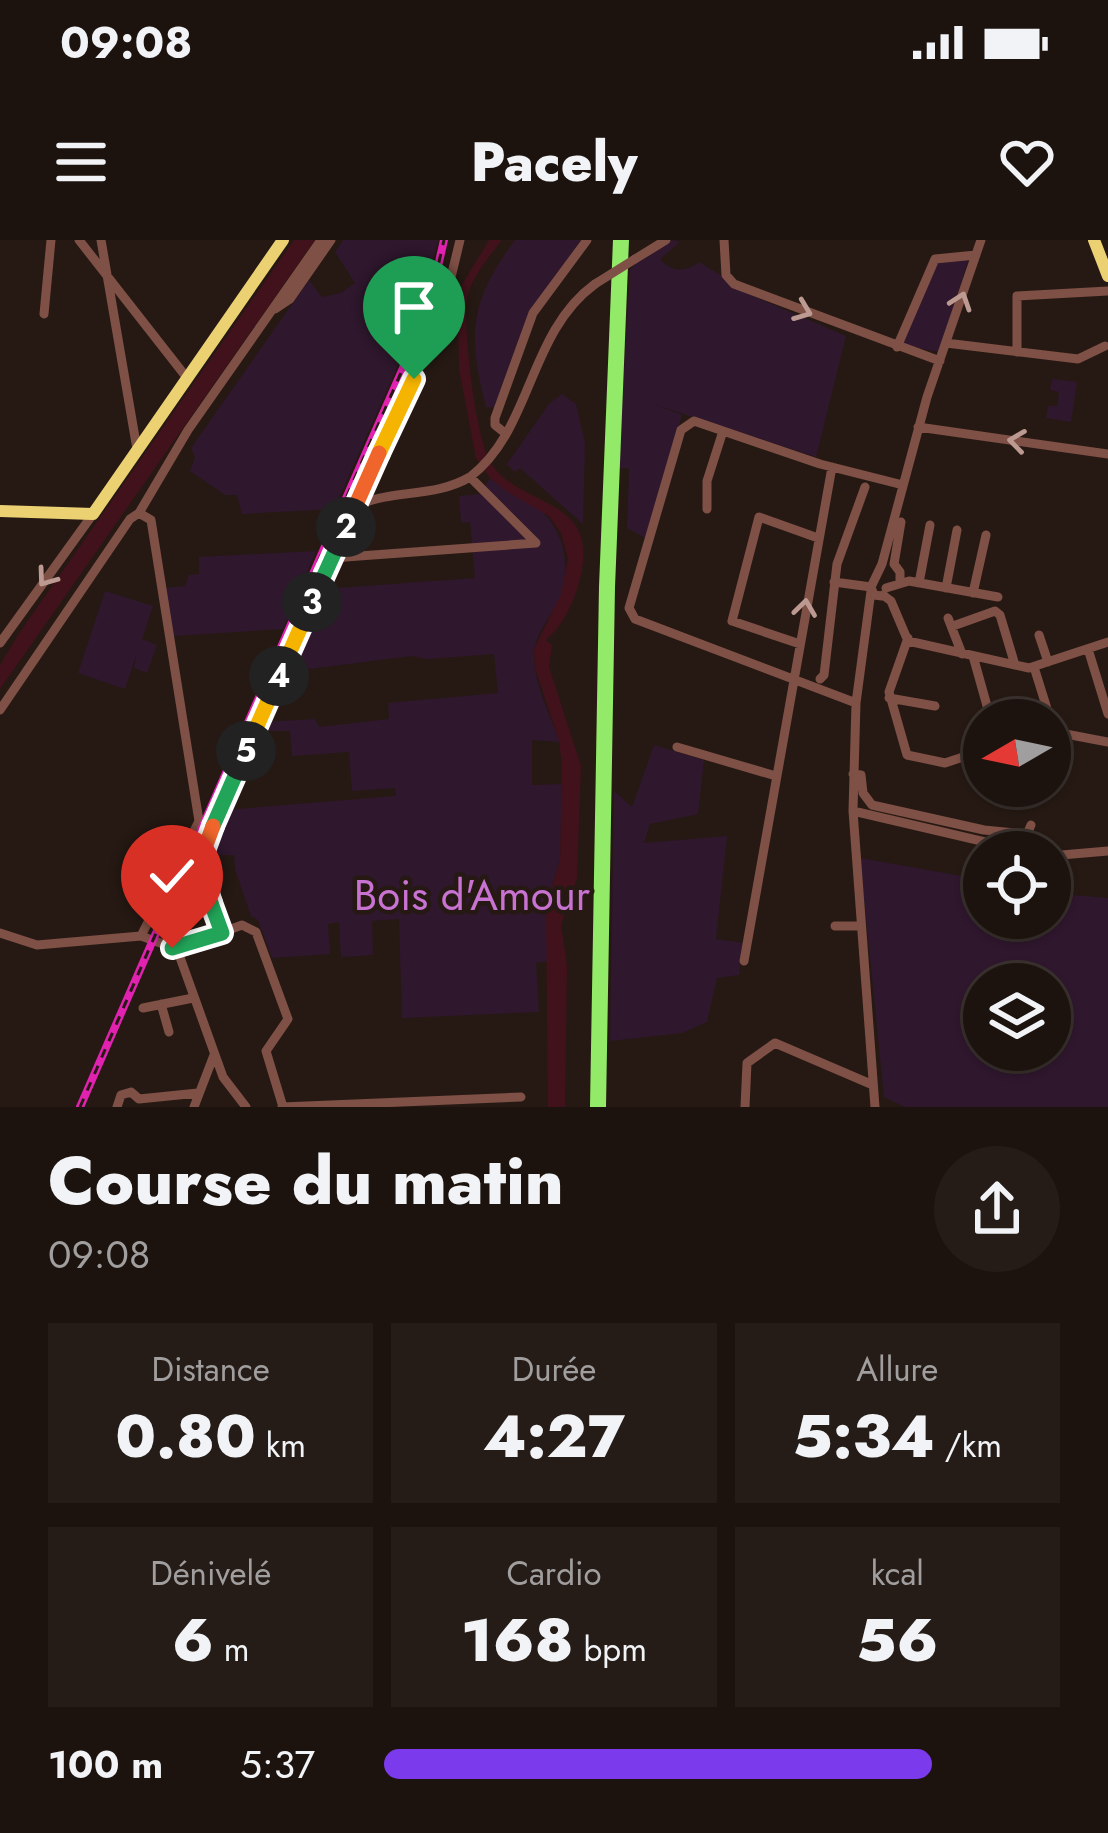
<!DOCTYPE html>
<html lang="fr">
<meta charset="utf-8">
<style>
body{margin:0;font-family:Jost,sans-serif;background:#251c17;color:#f1f3f6;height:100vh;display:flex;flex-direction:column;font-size:45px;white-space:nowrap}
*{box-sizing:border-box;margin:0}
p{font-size:39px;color:#a09e9e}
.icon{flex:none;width:66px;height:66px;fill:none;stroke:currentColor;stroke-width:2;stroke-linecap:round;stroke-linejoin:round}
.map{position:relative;height:867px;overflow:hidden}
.panel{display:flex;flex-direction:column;background:#1c130e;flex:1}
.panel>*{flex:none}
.needle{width:78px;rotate:261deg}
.controls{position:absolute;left:963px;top:459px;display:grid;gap:24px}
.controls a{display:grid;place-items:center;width:108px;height:108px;border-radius:50%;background:#1c130e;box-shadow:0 3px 9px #0004,0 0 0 3px #3a322e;font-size:60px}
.pin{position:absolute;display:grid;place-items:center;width:102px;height:102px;color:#fff;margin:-123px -51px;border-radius:50% 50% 50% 0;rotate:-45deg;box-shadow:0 0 12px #0007}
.pin .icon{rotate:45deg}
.km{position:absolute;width:60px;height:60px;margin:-30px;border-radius:50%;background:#222;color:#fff;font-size:33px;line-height:60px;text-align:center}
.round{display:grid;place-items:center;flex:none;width:126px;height:126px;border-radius:63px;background:#251c17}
.head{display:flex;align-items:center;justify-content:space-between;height:204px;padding:0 48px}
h1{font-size:66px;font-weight:800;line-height:90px}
.figures{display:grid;grid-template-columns:repeat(3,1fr);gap:18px;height:204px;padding:12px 48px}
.figures div{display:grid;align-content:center;border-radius:0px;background:#251c17;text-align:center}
.figures b{font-size:60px;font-weight:800}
.figures small{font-size:33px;font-weight:400}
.figures p{font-size:33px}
ul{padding:0 48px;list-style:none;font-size:39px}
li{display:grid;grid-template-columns:192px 144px 1fr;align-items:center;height:90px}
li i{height:30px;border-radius:15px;background:#7c3aed}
.status{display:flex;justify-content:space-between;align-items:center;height:84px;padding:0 60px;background:#1c130e;direction:ltr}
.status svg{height:33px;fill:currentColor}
header{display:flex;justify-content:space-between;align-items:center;height:156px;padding:0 48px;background:#1c130e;font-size:54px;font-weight:800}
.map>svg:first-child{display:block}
</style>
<div class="status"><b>09:08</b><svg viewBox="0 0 49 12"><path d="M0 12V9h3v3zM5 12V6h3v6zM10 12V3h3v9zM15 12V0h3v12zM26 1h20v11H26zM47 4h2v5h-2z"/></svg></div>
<header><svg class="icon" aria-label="menu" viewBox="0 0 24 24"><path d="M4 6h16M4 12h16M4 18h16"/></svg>Pacely<svg class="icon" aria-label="heart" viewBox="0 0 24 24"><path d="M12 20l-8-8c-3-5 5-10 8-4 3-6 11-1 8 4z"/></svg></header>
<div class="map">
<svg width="1108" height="867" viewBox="0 0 1108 867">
<rect width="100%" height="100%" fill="#261913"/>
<path fill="#2f172d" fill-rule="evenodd" d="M343 0H438L416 85 334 269 242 274 237 255H225L190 231 195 217 191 208 309 40 322 57 341 53 355 43 335 12Z
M515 0H581L533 69 496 168 486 167C467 93 470 61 515 0Z
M672 0 680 2 660 19C671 32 686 33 699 22L724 37 730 46 846 96 816 217 656 165 682 175 645 298 627 288 629 228H618L630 30 638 21Z
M969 18 939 112 902 105 935 21Z
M1052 139 1077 142 1071 182 1046 178 1048 166H1057L1059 152 1050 150Z
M562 154 576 164 585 203 583 284 520 228 515 232 507 224 549 164Z
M490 238C506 250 531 259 543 272 565 295 570 326 561 354 554 375 536 390 534 413 533 442 550 475 560 502L532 500V545L562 544 560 620 546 667 549 721 536 723 539 772 402 778 399 679 372 681 373 715 341 717 339 682 328 684 330 714 272 718 258 680 251 676 235 629 234 615H217L210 600 224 570 396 556 395 548 352 551 349 512 292 516 290 491H259L263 482 315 479 319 487 389 479 388 463 498 453 494 414 427 419 411 416 286 432 323 349 475 338 470 282H461L459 256 480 254Z
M316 311 283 389 173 396 165 348 185 346 189 335 199 334V317Z
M105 351 153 366 142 399 157 405 147 433 134 428 137 413 125 449 78 433Z
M654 505 704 520 698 574 650 584 644 603 727 596 716 699 743 703 739 735 717 738 707 782 682 793 610 801 614 551 632 567Z
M860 618 984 640V678H1050V653L1108 658V867H905L884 857ZM984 744H1050V810H984Z"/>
<path fill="#41121c" d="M294 0H315L0 449V425L20 392Z
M489 0H502C489 17 475 33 468 54 461 81 476 202 492 225 524 270 605 256 578 346 573 364 561 388 546 400L552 405 549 427 581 526 577 638 561 685 567 725 565 867H548L546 667 560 620 562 525 559 501 535 428 534 409 561 354 568 319 561 293 549 276 509 253 490 238 476 218 459 129 458 72 460 48Z"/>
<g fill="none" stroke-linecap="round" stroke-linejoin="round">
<path stroke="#7f5045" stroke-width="9" d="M79 0 187 138
M101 0 137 209
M724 0 726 35 734 44 940 121
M635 19 666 0
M275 69 290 59 331 0
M44 74 51 0
M946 103 1078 119 1105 106
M897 107 935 19 976 15
M1017 112V56L1108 51
M918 187 1108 214
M505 193 495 185V178L533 73 587 0
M470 237C532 190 528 93 595 44
M358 265C395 249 434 258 470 237L536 303
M707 269V241L723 191
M139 273 151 280 199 581 141 696
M332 318 536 303
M900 341V332L894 324 901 282
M834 342 871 347
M919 343 930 285
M886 348 909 341 998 357
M946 348 957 290
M871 351 856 463 853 571 875 867
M973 353 986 295
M883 355 891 361 908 401 1029 428 1108 402
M882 356 874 355 871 347 882 324 927 157 981 0
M948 378 962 414
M953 386 995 371 1000 375 1015 425
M1039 395 1048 422
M908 398 889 452 907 515 945 523 984 510
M0 403 93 274
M800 404 732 381 759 277 818 298
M1088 409 1108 474
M973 416 991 480
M1034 427 1054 491
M820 439 824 435 837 324 865 247
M889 458 935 466
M856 463 635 379 629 368 681 190 694 181 820 224 903 245
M0 470 130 279 139 273 188 190 321 0
M1050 491 1108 502
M677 507 776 536
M968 515 974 528 984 532
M853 534 861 535 863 553 872 565 984 590 1027 594 1031 585
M853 571 1028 612
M1050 616 1108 611
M835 686H860
M0 693 37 705 141 696 177 709 223 837 246 867
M222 693 201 639 200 615 425 114 446 58 460 0
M177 709 242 685 256 692 288 779 266 811 283 867
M744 721 832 227
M161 764 169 792
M143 768 193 758
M117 867 121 855 131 852 139 859 198 853
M194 867 214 815
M282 867 521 857
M745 867 747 823 775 803 873 845"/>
<path stroke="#ecd173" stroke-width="12" d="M1094 0 1108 36
M0 271 93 274 283 0"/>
<path stroke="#93ea68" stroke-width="16" d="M598 867 607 347 621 0"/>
<defs>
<path id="rail" d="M80 867 403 128 433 48 444 0"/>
</defs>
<use href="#rail" stroke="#e122b1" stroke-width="8"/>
<use href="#rail" stroke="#261913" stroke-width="3" stroke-dasharray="9" stroke-linecap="butt"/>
<path stroke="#7f5045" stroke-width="9" d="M595 44 635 19"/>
</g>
<defs><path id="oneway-chevron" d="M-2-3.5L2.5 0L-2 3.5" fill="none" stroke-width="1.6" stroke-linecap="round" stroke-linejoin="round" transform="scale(3)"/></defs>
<g stroke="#bc9a91">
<use href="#oneway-chevron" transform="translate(961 61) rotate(-71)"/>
<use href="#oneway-chevron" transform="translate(803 71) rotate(21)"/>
<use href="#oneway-chevron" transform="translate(1017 201) rotate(-172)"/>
<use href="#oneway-chevron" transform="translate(46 338) rotate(126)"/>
<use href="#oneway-chevron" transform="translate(805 368) rotate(-82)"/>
</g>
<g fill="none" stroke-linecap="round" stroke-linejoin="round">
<defs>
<path id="split-1" d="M379 213 414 139"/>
<path id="split-2" d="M346 287 379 213"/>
<path id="split-3" d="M312 362 346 287"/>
<path id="split-4" d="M279 436 312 362"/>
<path id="split-5" d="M246 511 279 436"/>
<path id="split-6" d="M213 586 246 511"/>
<path id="split-7" d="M211 663 199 624 213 586"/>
<path id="split-8" d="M172 708 222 693 211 663"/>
</defs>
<use href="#split-1" stroke="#fff" stroke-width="24"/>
<use href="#split-2" stroke="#fff" stroke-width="24"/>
<use href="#split-3" stroke="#fff" stroke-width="24"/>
<use href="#split-4" stroke="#fff" stroke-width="24"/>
<use href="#split-5" stroke="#fff" stroke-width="24"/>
<use href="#split-6" stroke="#fff" stroke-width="24"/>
<use href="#split-7" stroke="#fff" stroke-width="24"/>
<use href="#split-8" stroke="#fff" stroke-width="24"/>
<use href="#split-1" stroke="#f5b400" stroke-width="15"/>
<use href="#split-2" stroke="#f0652b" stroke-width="15"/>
<use href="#split-3" stroke="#22a559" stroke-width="15"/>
<use href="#split-4" stroke="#f5b400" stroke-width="15"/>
<use href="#split-5" stroke="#f5b400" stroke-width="15"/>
<use href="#split-6" stroke="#22a559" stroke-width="15"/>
<use href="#split-7" stroke="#f0652b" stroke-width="15"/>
<use href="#split-8" stroke="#22a559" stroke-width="15"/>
</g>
<g text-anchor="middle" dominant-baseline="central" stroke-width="9" stroke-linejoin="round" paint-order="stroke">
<g font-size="42" fill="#c872d2" stroke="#261913">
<text x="472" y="655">Bois d'Amour</text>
</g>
</g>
</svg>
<div class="controls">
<a><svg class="needle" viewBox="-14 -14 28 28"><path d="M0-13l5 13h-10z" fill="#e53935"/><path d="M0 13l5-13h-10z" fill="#a09e9e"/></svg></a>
<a><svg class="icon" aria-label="locate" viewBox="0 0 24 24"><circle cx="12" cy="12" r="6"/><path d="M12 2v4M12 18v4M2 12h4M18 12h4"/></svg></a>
<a><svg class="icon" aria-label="layers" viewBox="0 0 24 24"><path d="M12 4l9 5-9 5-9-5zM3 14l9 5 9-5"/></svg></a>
</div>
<div class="pin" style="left:414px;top:139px;background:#1e9e55"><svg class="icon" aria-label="arrive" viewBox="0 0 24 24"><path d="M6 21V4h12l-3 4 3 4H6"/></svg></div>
<div class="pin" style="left:172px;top:708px;background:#d93025"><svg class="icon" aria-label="check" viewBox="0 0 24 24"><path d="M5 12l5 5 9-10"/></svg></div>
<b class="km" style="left:346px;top:287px">2</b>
<b class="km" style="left:312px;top:362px">3</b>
<b class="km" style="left:279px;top:436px">4</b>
<b class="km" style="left:246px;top:511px">5</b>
</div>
<section class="panel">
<div class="head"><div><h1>Course du matin</h1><p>09:08</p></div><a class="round"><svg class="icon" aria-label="share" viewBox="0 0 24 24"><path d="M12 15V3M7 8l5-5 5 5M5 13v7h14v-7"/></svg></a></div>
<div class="figures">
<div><p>Distance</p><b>0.80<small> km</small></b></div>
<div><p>Durée</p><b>4:27</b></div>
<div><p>Allure</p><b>5:34<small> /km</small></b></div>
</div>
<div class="figures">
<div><p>Dénivelé</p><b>6<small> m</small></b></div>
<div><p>Cardio</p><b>168<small> bpm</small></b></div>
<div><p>kcal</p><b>56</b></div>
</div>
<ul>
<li><b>100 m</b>5:37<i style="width:81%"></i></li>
</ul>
</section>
